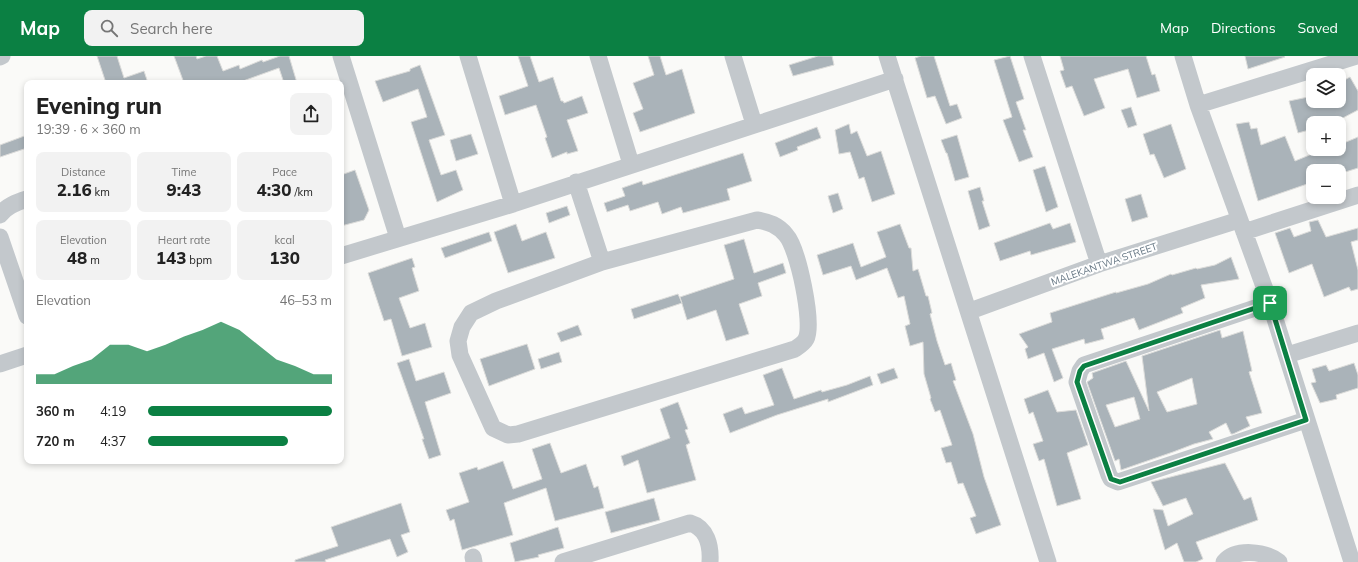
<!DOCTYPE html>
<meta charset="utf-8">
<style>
body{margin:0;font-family:Mulish,sans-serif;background:#f2f2f2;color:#222;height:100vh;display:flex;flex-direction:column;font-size:15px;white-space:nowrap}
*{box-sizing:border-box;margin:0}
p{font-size:13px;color:#767676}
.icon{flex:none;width:22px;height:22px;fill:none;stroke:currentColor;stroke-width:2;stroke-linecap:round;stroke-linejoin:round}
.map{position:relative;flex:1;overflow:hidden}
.side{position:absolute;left:24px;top:24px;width:320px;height:384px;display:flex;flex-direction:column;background:#fff;border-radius:8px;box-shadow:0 2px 6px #0003}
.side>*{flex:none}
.tools{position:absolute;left:1306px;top:12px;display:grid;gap:8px}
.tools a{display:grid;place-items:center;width:40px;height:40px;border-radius:8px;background:#fff;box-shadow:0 2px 6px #0003;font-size:20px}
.pin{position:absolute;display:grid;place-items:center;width:34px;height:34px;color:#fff;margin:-17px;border-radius:8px;box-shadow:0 2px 6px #0006}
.round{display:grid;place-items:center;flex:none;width:42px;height:42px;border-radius:8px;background:#f2f2f2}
.head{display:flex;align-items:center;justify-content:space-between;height:68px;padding:0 12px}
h1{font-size:22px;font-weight:800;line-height:30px}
.metrics{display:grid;grid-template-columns:repeat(3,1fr);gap:6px;height:68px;padding:4px 12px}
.metrics div{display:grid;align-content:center;border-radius:8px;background:#f2f2f2;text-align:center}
.metrics b{font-size:17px;font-weight:800}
.metrics small{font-size:11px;font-weight:400}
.metrics p{font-size:11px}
.chart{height:112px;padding:8px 12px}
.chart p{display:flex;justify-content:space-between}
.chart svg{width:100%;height:72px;margin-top:4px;fill:#0b8043;opacity:.7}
ul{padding:0 12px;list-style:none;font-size:13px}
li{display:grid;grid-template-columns:64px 48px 1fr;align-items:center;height:30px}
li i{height:10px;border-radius:5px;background:#0b8043}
header{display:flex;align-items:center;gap:24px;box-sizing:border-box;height:56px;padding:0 20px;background:#0b8043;color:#fff}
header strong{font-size:19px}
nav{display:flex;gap:22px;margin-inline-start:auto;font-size:14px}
.search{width:280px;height:36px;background:#f2f2f2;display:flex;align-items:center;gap:10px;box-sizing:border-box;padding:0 14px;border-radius:8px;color:#767676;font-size:15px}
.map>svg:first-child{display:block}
</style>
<header>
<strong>Map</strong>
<div class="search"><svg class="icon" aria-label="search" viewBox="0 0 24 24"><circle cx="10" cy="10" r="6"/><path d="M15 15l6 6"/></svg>Search here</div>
<nav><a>Map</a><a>Directions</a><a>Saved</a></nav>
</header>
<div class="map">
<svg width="1358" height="506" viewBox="0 0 1358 506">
<rect width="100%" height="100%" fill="#fafaf8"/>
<path fill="#aab3b9" stroke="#dcdcda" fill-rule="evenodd" d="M97 0H117L124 22 144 15 148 27H106Z
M174 0H196L197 3 206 0H217L223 15 239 9 240 13 262 4 263 6 280 0H289L297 27H284L279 12 243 25 244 27H184Z
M518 0H530L539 26 553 21 561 45H563L564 47 582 40 588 57 567 64 578 95 567 98V96L552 102 545 82 547 81 536 49 505 59 499 40 528 30Z
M648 0H660L666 19 682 13 695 57 640 76 633 57 643 53 633 27 654 19Z
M818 0H832L834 9 793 20 789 9Z
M921 0H934L950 50 957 48 962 62 946 68 935 40 927 42 915 2Z
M1010 0 1024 43 1016 46 1026 74H1023L1033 101 1019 106 1003 64 1012 61 994 4Z
M1060 0H1146L1152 19 1155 18 1160 35 1137 42 1128 13 1094 23 1105 52 1084 60 1072 30 1066 32 1060 15 1064 14Z
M1245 0H1284L1285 1 1248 13Z
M420 9 445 79 429 84 441 119 456 114 463 134 437 146 411 66 427 61 418 33 383 46 375 25 410 15V13Z
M1350 21 1358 35V54L1339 64 1340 67H1313V73L1298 77 1289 45 1313 40V45H1339V27Z
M1131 51 1137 69 1128 72 1121 54Z
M1249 66 1251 73 1257 72 1261 89 1285 80 1295 105 1324 93H1339V89L1358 81V112L1339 118V115H1313V126L1258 145 1236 68Z
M849 68 851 78 857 75 867 100 881 95 895 138 872 146 864 121 859 123 850 96 839 98 835 74Z
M1171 68 1186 113 1164 122 1154 98 1150 99 1143 78Z
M817 71 821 82 797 91 798 94 780 101 775 87Z
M471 78 478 98 456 105 450 84Z
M27 79V92L0 101V89Z
M957 79 969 121 955 125 947 97H946L941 84Z
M743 97 752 125 727 133 730 144 683 157 681 151 662 158 658 146 630 155 628 149 607 156 604 147 625 140 622 132 642 125 643 129Z
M1045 110 1058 151 1046 156 1033 114Z
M355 114 369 154 364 164 341 170V119Z
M980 131 984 145H982L990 170 979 174 968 135Z
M838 137 843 153 833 157 828 140Z
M1141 138 1148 161 1132 166 1125 143Z
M567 150 570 159 549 167 546 157Z
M1318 164 1326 181 1358 172V184L1351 186 1358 214V233L1351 235 1349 231 1324 241 1312 208 1289 217 1275 177 1290 172 1294 181 1311 175 1309 166Z
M1050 167 1053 173 1070 167 1076 186 1031 199 1030 195 1000 205 994 187Z
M516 168 522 185 546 176 555 202 508 217 494 176Z
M900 168 909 192H911L913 215 918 213 926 240H928L932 257 930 258 937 285 945 309 951 307 956 324 953 325 973 378 984 421 1001 469 976 478 970 462 976 460 963 427 958 428 951 406 946 407 941 392 952 389 940 354 935 356 930 343 931 342 924 318 923 286 910 290 905 270 910 268 904 240 898 242 887 212 856 224 851 210 823 219 817 199 853 187 861 211 886 201 877 176Z
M489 176 492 185 445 202 441 192Z
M744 183 754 217 783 207 786 217 758 227 762 240 739 248 749 278 726 285 716 254 687 264 680 241 734 223 724 189Z
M1231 201 1239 223 1201 229 1205 242 1181 252 1183 257 1139 274 1134 262 1101 273 1104 283 1085 288 1084 283 1052 293 1063 322 1054 326 1044 297 1028 303 1025 293 1028 291 1019 278 1052 266 1050 257 1116 236V237L1148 228 1171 218 1172 219 1196 212 1197 213 1215 209Z
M412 202 415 211 412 212 419 235 399 242 410 272 425 267 432 291 402 300 391 263 384 265 368 217Z
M678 238 682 247 634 263 631 253Z
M578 269 582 279 561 286 557 277Z
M1220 274 1222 282 1243 275 1252 315 1249 316 1262 357 1246 361 1250 370 1233 378H1231L1226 367 1209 376 1213 383 1194 388 1173 396 1121 414 1119 403 1115 405 1087 326 1093 322 1092 317 1126 305 1149 355 1142 300ZM1192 322 1197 348 1167 356 1157 336ZM1134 341 1140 363 1115 371 1106 349Z
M527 288 535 313 489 330 480 303Z
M559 296 562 306 541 313 538 303Z
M409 303 416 325 444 316 451 337 425 346 441 399 429 403 422 383H424L397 307Z
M1354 307 1358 319V332L1336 339 1337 343 1320 347 1311 327 1316 326 1312 313 1326 309 1329 315Z
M782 312 794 343 821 334 822 336 847 329 870 320 873 329 828 346V343L777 359 730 377 723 358 742 351 745 358 774 349 763 319Z
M894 312 898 322 881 328 877 318Z
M1048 334 1057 356 1076 354 1088 389 1067 397 1081 443 1057 450 1044 403 1039 405 1033 388 1043 385 1033 356 1029 358 1024 343Z
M678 346 688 373 685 374 690 387 686 389 696 424 647 437 638 404 624 410 621 400 670 382 660 353Z
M550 387 561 417 586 408 594 432 598 430 604 452 555 465 546 432 504 447 513 479 462 494 454 463 450 465 446 454 469 446 459 417 477 411 478 414 503 405 513 433 542 423 532 393Z
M1225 407 1244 444 1251 441 1258 464 1196 486 1203 503 1196 506H1184L1177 487 1165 494 1153 453 1163 454 1168 470 1193 458 1186 442 1163 450 1151 426Z
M654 442 660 464 611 477 605 456Z
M401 447 410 476 401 479 408 496 397 501 390 483 325 504 326 506H295V504L338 490 331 471Z
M558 471 564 492 538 499 539 501 515 506 510 487Z"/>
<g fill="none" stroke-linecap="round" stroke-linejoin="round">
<path stroke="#c3c8cc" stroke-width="17" d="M341 0 398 182
M468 0 513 148
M598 0 631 108
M733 0 754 68
M887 0 1048 506
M1032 0 1099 208
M1183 0 1198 49 1270 247 1352 506
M0 1 2 0
M1198 49 1357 0
M576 126 602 206
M0 159C6 150 17 146 27 143
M757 164C769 166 778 169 786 179 798 192 814 268 806 283 804 287 798 291 795 293L518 378 508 379 493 372 460 299 458 285 462 271 471 257 496 245 602 206Z
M1244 176 1358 139
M0 181 27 260
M341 200 513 148 895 23
M1270 247 1084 309 1080 315 1077 326 1109 419 1111 423 1118 426 1306 364
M970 255 1099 208 1239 164
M1287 299 1358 277
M0 308 27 299
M473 501 474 506
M563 506 690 467C707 472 711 490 710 506
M1224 506C1236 492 1265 495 1279 506"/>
</g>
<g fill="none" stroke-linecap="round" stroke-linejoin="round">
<defs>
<path id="route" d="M1270 247 1306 364 1120 426 1111 423 1077 326 1080 315 1084 310Z"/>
</defs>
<use href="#route" stroke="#fff" stroke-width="8"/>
<use href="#route" stroke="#0b8043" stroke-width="5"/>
</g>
<g text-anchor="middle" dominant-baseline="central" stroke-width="4" stroke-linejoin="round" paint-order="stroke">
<g font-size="10" fill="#657683" stroke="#fff">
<text transform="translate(1104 208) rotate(-19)">MALEKANTWA STREET</text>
</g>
</g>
</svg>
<div class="tools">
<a><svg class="icon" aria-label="layers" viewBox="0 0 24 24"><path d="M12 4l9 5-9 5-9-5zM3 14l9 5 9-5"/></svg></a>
<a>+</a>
<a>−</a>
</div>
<div class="pin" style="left:1270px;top:247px;background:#1e9e55"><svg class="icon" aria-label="arrive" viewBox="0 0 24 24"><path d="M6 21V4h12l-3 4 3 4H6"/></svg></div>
<section class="side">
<div class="head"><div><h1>Evening run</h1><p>19:39 · 6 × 360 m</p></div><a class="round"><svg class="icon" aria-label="share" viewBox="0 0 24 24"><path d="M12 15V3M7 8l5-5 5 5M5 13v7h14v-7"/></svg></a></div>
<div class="metrics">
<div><p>Distance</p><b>2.16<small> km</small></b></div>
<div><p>Time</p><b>9:43</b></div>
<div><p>Pace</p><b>4:30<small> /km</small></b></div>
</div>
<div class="metrics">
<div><p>Elevation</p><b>48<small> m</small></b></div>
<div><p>Heart rate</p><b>143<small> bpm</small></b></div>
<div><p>kcal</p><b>130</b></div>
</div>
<div class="chart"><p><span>Elevation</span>46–53 m</p>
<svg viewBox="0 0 160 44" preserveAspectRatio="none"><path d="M0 44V38L10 38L20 33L30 29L40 20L50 20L60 24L70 20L80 15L90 11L100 6L110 11L120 20L130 29L140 33L150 38L160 38V44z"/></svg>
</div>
<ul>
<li><b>360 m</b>4:19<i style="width:100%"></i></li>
<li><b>720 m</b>4:37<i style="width:76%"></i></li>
</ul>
</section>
</div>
